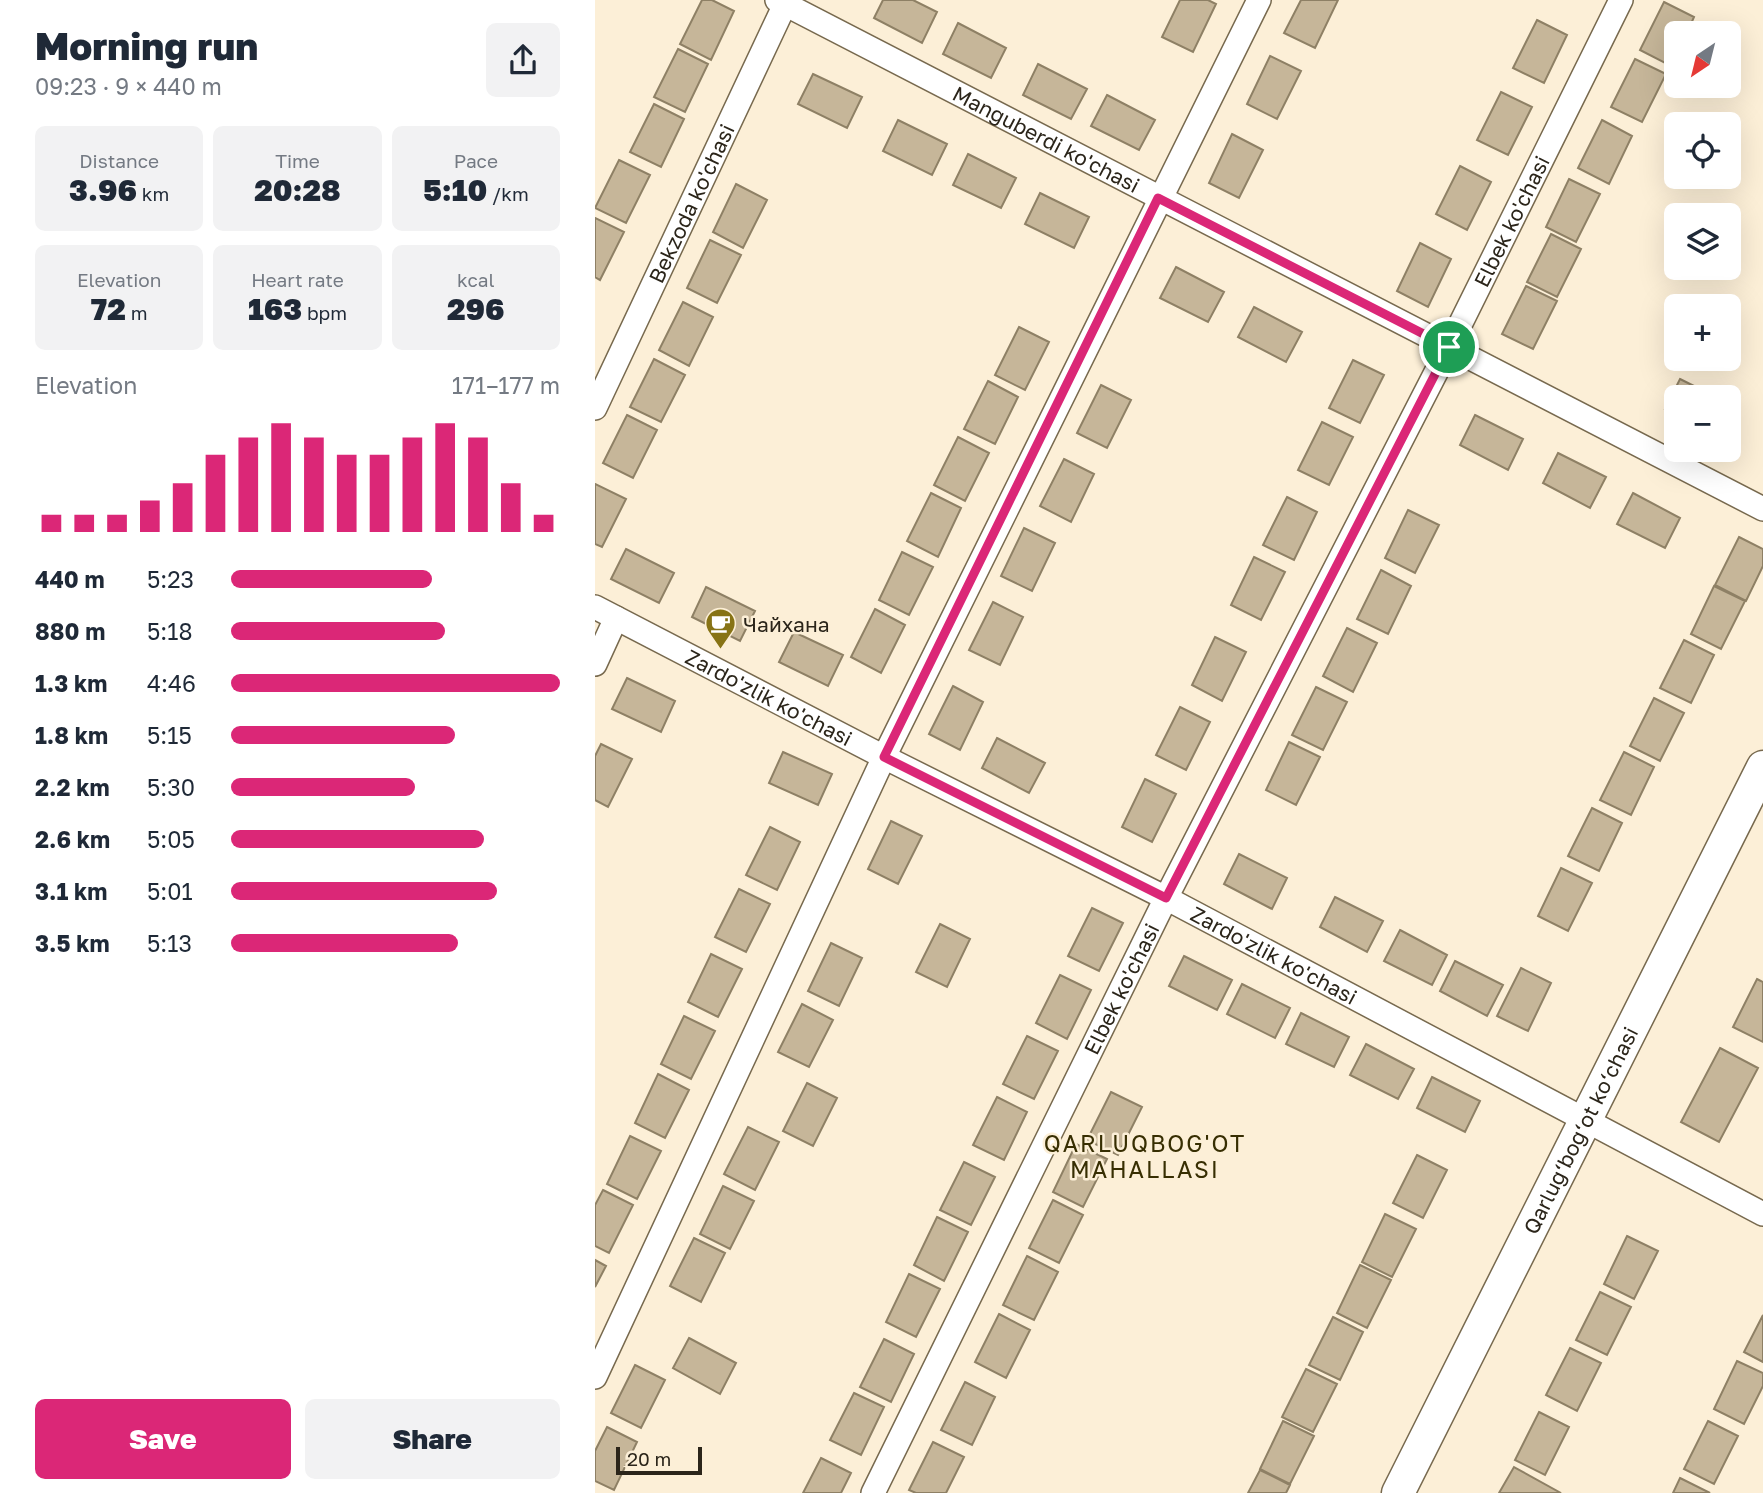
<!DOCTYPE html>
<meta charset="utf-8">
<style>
body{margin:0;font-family:"Golos Text",sans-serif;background:#f2f2f3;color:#1f2937;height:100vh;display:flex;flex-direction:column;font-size:26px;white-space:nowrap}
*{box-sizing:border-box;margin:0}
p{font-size:23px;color:#747a83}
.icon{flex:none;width:38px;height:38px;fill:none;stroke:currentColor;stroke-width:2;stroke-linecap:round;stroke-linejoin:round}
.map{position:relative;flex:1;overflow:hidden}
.sheet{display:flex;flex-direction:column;background:#fff;width:595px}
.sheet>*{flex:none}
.needle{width:46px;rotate:215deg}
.fabs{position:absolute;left:1069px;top:21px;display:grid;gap:14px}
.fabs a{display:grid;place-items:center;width:77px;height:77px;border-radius:10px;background:#fff;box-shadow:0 7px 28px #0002;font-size:35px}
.scale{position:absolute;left:21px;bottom:18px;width:86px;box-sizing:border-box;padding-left:7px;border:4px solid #2b251a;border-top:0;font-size:19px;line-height:24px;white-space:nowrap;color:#2b251a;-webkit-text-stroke:5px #fcefd7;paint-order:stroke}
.pin{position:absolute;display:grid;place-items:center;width:60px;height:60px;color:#fff;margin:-30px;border:4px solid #fff;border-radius:50%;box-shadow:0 2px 7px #0007}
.round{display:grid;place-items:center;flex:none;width:74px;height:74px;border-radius:10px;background:#f2f2f3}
.headline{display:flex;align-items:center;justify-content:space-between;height:119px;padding:0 35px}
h1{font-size:38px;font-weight:800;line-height:52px}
.metrics{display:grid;grid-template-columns:repeat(3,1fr);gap:10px;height:119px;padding:7px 35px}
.metrics div{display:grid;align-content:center;border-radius:10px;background:#f2f2f3;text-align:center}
.metrics b{font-size:30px;font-weight:800}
.metrics small{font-size:19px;font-weight:400}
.metrics p{font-size:19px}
.chart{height:196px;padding:14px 35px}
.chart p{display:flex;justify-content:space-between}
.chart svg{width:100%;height:126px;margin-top:7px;stroke:#db2777;stroke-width:6}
.action{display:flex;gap:14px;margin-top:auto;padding:14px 35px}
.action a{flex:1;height:80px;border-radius:10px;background:#db2777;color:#fff;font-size:28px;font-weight:800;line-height:80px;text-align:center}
.action a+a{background:#f2f2f3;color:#1f2937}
ul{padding:0 35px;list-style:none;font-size:23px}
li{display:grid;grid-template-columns:112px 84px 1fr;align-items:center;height:52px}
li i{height:18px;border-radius:9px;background:#db2777}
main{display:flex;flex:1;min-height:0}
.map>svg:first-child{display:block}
</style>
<main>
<section class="sheet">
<div class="headline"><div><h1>Morning run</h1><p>09:23 · 9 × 440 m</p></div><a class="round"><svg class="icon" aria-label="share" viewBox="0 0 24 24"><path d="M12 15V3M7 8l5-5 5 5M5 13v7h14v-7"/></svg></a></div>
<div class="metrics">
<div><p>Distance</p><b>3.96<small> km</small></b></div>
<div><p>Time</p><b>20:28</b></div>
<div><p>Pace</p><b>5:10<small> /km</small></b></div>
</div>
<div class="metrics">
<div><p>Elevation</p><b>72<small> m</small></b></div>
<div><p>Heart rate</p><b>163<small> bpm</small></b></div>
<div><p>kcal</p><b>296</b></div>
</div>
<div class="chart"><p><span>Elevation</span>171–177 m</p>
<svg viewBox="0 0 160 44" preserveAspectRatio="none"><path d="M5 44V38M15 44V38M25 44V38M35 44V33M45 44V27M55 44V17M65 44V11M75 44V6M85 44V11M95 44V17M105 44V17M115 44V11M125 44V6M135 44V11M145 44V27M155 44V38"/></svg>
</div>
<ul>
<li><b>440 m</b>5:23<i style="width:61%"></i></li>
<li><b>880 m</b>5:18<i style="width:65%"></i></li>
<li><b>1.3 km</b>4:46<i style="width:100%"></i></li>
<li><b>1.8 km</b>5:15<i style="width:68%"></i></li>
<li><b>2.2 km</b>5:30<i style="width:56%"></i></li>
<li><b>2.6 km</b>5:05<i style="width:77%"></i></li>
<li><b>3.1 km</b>5:01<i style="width:81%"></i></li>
<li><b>3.5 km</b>5:13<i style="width:69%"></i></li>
</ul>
<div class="action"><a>Save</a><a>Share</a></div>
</section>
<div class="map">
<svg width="1168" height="1493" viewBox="0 0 1168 1493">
<rect width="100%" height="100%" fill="#fcefd7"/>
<path fill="#c6b699" stroke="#8e8065" stroke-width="2" d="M107 0H117L139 11 116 60 85 44Z
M288 0H318L342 12 327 43 279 18Z
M585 0H613L621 4 598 52 567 37Z
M706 0H743L720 48 689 33Z
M1069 2 1099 17 1092 33H1082V54L1076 66 1045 50Z
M942 20 972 35 949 83 918 68Z
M363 23 411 48 396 78 348 54Z
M83 49 113 64 90 112 59 97Z
M675 56 706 71 682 119 652 104Z
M1040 59 1071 74 1047 122 1016 107Z
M443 64 492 89 476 119 428 95Z
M218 74 267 97 252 128 203 104Z
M906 92 937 107 913 155 882 140Z
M512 95 560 120 544 150 496 126Z
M59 104 89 119 66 167 35 152Z
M303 120 352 144 337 175 288 151Z
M1007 120 1037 136 1014 184 983 168Z
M637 134 668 150 644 198 614 183Z
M373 154 421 178 406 208 358 185Z
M24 160 55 175 31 223 0 208Z
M865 166 896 182 872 230 841 214Z
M974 179 1005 194 981 242 951 227Z
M141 184 172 200 148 248 118 232Z
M445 193 494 217 479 248 430 224Z
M0 218 29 232 5 280 0 277Z
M956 234 986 249 962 297 932 282Z
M115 240 146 255 122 303 92 288Z
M825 243 856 259 833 307 802 291Z
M581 267 629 292 613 322 565 298Z
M931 286 962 301 938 349 907 334Z
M88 302 118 317 94 366 64 350Z
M659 307 707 332 691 362 643 337Z
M424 327 454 342 430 390 400 375Z
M59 359 90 375 66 422 35 407Z
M758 360 789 375 765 423 734 408Z
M1085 379 1121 397H1082V415L1070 409Z
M393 381 423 397 400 444 369 429Z
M506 385 536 400 512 448 482 433Z
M32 415 62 430 38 478 8 463Z
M880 415 928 439 913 470 865 445Z
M727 422 758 437 734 485 703 470Z
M363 437 394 453 370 501 339 485Z
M963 453 1011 477 995 508 948 483Z
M469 459 499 474 476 522 445 506Z
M0 484 31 499 7 547 0 544Z
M336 493 366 508 343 557 312 541Z
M1038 493 1085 518 1070 548 1022 524Z
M692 497 722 512 699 560 668 545Z
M813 510 844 525 820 573 790 558Z
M429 528 460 543 437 591 406 576Z
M1144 537 1168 549V566L1151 601 1120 585Z
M31 549 79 573 64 603 16 579Z
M307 552 338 567 314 615 284 600Z
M659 557 690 572 666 620 636 605Z
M786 570 816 586 793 634 762 619Z
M1119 586 1150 601 1126 649 1096 634Z
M111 587 160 611 145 641 97 617Z
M398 602 428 617 405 665 374 650Z
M280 609 310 625 286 673 256 657Z
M752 628 782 643 758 692 728 676Z
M199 632 248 655 233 686 184 662Z
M620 637 651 652 627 701 597 685Z
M1089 640 1119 655 1096 703 1065 688Z
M32 678 80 701 66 732 17 709Z
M358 686 388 702 365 750 334 734Z
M721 687 752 702 728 750 697 735Z
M1059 698 1089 713 1065 761 1035 746Z
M585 707 615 722 591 770 561 755Z
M402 738 450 763 434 793 387 768Z
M694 742 725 757 701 805 671 790Z
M6 744 37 759 13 807 0 800V756Z
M188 752 237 774 223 805 174 783Z
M1029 752 1059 767 1036 815 1005 800Z
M550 779 581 794 557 842 527 827Z
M997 808 1027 823 1004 871 973 856Z
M296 821 327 836 303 884 273 869Z
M175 827 205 842 182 890 151 875Z
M644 854 692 878 677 909 629 884Z
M966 868 997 883 973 931 943 916Z
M144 889 175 904 151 952 120 937Z
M740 897 788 921 772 952 725 927Z
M497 908 528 923 504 971 473 956Z
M345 924 375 939 352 987 321 972Z
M805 930 852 955 837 985 789 961Z
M236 943 267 958 244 1006 213 991Z
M116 954 147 969 123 1017 93 1002Z
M589 956 637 980 622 1010 574 986Z
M860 961 908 985 892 1016 845 991Z
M926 968 956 983 933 1031 902 1016Z
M465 975 496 990 472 1039 441 1023Z
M1162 979 1168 982V1042L1138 1027Z
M647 984 695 1008 680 1038 632 1014Z
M207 1004 238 1020 214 1067 183 1052Z
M706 1013 754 1037 739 1067 691 1044Z
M89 1016 120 1031 96 1079 66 1064Z
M432 1036 463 1051 439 1099 408 1084Z
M771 1044 819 1069 803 1099 755 1075Z
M1125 1048 1163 1068 1124 1142 1086 1122Z
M63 1074 94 1090 70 1138 40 1123Z
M837 1077 885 1101 870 1132 822 1108Z
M212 1083 242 1098 218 1146 188 1131Z
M516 1092 547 1107 523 1155 492 1140Z
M402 1097 432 1112 409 1160 378 1145Z
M153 1127 184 1142 160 1190 129 1174Z
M35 1136 66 1151 42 1199 12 1184Z
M481 1144 512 1159 488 1207 458 1192Z
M822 1155 852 1170 828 1218 798 1203Z
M369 1162 400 1177 376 1225 345 1210Z
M128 1186 159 1201 135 1249 105 1234Z
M8 1190 38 1205 14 1253 0 1246V1205Z
M458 1200 488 1215 464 1263 434 1248Z
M790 1214 821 1229 797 1277 767 1262Z
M342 1217 373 1232 349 1281 319 1265Z
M1032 1236 1063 1251 1039 1299 1009 1284Z
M99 1238 130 1253 106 1302 75 1286Z
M432 1256 463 1272 439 1320 408 1305Z
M0 1260 11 1266 0 1287Z
M765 1265 796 1280 772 1328 742 1313Z
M314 1274 345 1289 321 1337 291 1322Z
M1005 1292 1036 1307 1012 1355 981 1340Z
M404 1314 435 1330 411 1378 380 1362Z
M1168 1315V1362L1149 1352Z
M738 1317 768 1332 745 1380 714 1365Z
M94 1338 141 1363 125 1394 78 1368Z
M289 1339 319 1354 296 1402 265 1387Z
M975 1348 1006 1363 982 1411 951 1395Z
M1142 1361 1168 1373V1386L1149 1424 1119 1409Z
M40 1365 70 1380 46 1428 16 1413Z
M711 1369 742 1384 718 1432 687 1417Z
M370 1382 400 1397 377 1445 346 1430Z
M259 1393 289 1407 266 1455 235 1440Z
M944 1412 974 1427 950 1475 920 1460Z
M688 1421 719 1436 695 1484 665 1469Z
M1113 1421 1143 1436 1119 1484 1089 1469Z
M12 1427 42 1442 19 1490 0 1481V1451Z
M338 1442 369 1457 351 1493H321L314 1490Z
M226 1458 256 1473 246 1493H208Z
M919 1467 966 1493H904Z
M665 1470 695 1485 691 1493H653Z
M1085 1478 1115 1493H1078Z"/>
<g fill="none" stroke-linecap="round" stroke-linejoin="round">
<defs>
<g id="street">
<path id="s1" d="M182 0 1168 509"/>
<path id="s2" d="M0 408 192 0"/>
<path id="s3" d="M0 607 289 757 571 898 1168 1214"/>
<path d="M0 664 21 618"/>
<path d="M0 1377 289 757 664 0"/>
<path id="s4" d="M278 1493 571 898 854 347 1026 0"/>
</g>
<g id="secondary">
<path id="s5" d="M803 1493 1168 767"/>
</g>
</defs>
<use href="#street" stroke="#77694e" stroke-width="26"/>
<use href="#secondary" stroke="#77694e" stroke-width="35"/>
<use href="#street" stroke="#fff" stroke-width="23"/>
<use href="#secondary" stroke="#fff" stroke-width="32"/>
</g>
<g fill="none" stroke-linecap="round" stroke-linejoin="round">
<defs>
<path id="route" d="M563 198 854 347 571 898 289 757Z"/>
</defs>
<use href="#route" stroke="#fff" stroke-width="14"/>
<use href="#route" stroke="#db2777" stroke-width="9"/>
</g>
<defs>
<symbol id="cafe-pin" viewBox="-11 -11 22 30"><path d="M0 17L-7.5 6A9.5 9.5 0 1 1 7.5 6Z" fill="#877315" stroke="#fcefd7"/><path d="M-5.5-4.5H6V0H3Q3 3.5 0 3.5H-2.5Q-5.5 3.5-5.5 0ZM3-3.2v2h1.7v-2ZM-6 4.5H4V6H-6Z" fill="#fff"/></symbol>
</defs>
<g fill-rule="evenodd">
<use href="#cafe-pin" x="108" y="606" width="35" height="47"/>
</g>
<g text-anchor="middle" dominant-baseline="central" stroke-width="5" stroke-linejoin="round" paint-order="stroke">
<g font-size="21" fill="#2b251a" stroke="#fcefd7">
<text stroke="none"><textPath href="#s1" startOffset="303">Manguberdi ko'chasi</textPath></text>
<text stroke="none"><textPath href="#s2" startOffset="226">Bekzoda ko'chasi</textPath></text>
<text stroke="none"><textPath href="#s4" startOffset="1423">Elbek ko'chasi</textPath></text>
<text stroke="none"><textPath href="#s3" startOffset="196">Zardo'zlik ko'chasi</textPath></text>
<text stroke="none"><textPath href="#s3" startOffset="763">Zardo'zlik ko'chasi</textPath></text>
<text stroke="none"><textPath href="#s4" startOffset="562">Elbek ko'chasi</textPath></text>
<text stroke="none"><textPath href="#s5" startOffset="406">Qarlug‘bog‘ot ko‘chasi</textPath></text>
</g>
<g font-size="21" fill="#2b251a" stroke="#fcefd7" text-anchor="start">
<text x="148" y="624">Чайхана</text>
</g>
<g font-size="23" letter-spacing="2" fill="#372e02" stroke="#fcefd7">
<text x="550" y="1143">QARLUQBOG'OT<tspan x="550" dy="26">MAHALLASI</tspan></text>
</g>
</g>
</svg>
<div class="fabs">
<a><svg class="needle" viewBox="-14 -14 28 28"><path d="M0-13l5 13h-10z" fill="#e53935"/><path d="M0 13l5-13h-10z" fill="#747a83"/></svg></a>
<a><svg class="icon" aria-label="locate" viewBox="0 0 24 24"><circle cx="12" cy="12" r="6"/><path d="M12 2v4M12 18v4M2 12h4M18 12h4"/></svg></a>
<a><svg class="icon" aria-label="layers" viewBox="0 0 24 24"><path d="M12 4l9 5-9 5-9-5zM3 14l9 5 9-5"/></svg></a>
<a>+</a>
<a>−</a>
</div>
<div class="scale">20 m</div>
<div class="pin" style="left:854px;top:347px;background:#1e9e55"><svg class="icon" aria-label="arrive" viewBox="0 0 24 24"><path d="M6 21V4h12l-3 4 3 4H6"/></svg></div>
</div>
</main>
